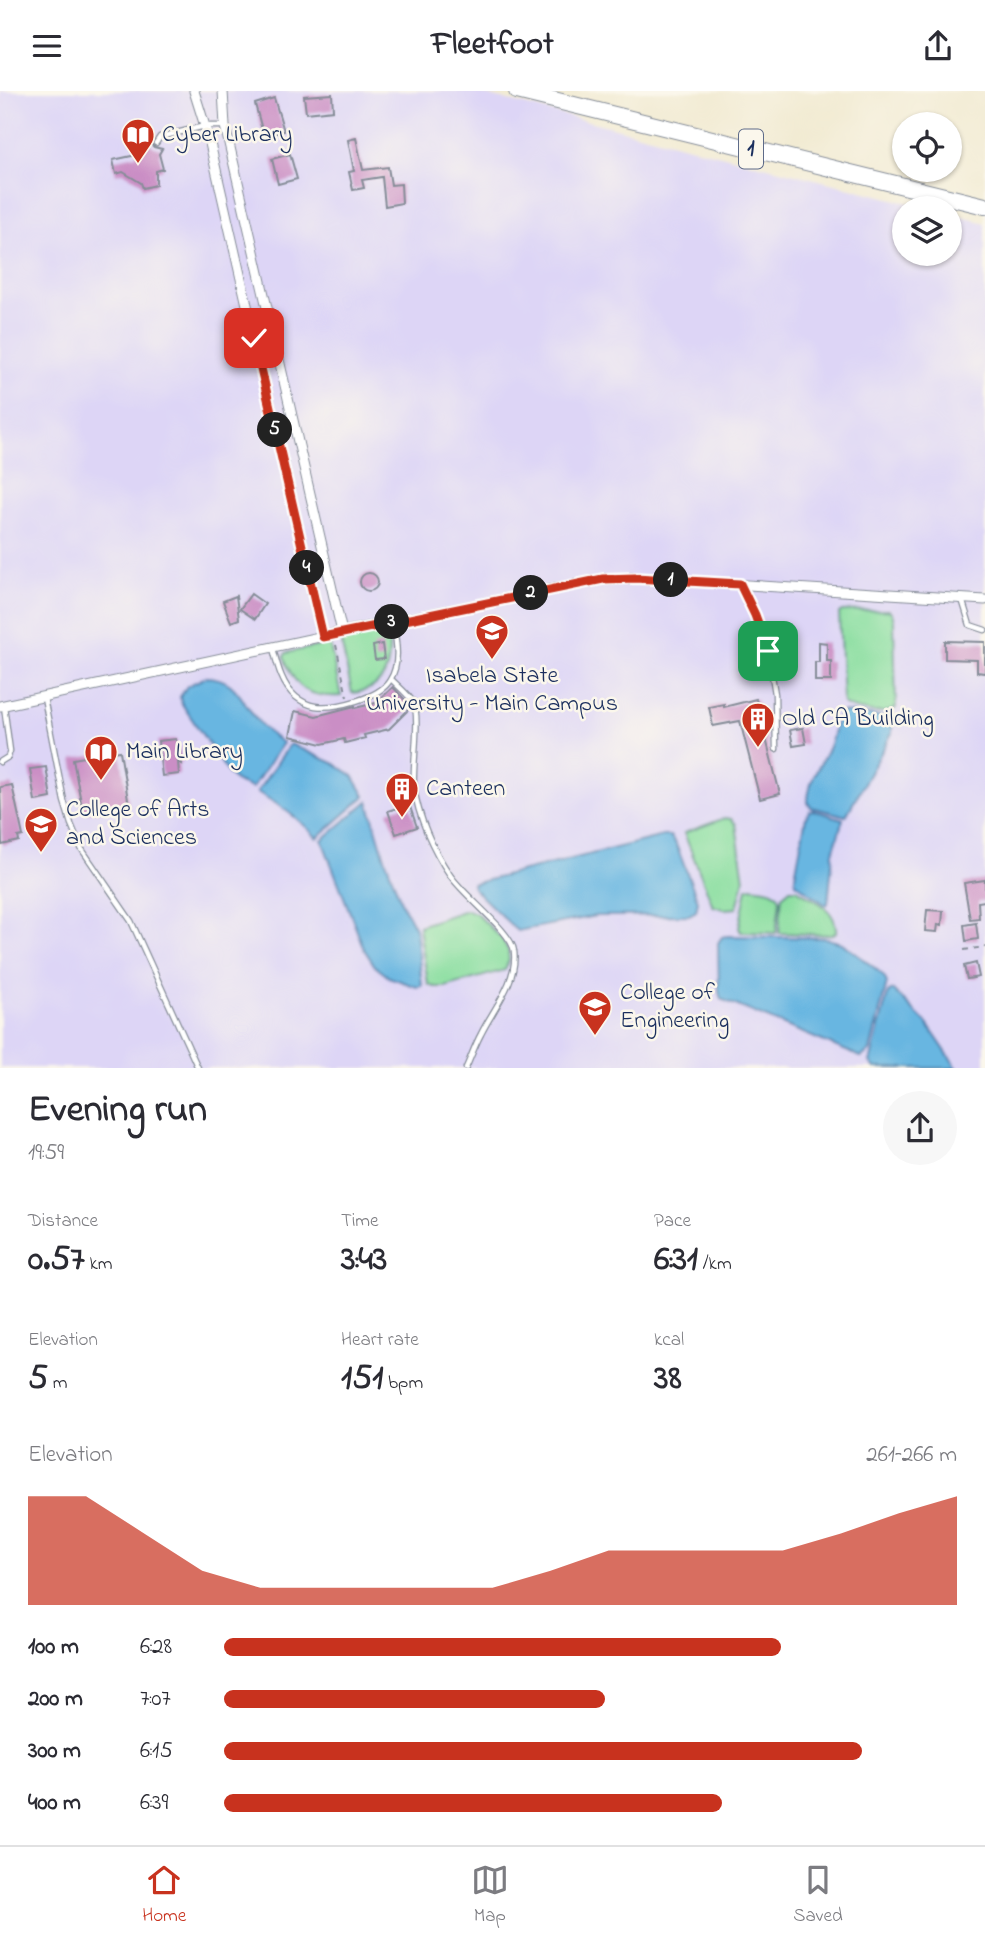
<!DOCTYPE html>
<meta charset="utf-8">
<style>
body{margin:0;font-family:"Indie Flower",sans-serif;background:#f7f7f7;color:#2b2b33;height:100vh;display:flex;flex-direction:column;font-size:26px;white-space:nowrap}
*{box-sizing:border-box;margin:0}
p{font-size:23px;color:#7c7c81}
.icon{flex:none;width:38px;height:38px;fill:none;stroke:currentColor;stroke-width:2;stroke-linecap:round;stroke-linejoin:round}
.map{position:relative;height:977px;overflow:hidden}
.panel{display:flex;flex-direction:column;background:#fff;flex:1}
.panel>*{flex:none}
.fabs{position:absolute;left:892px;top:21px;display:grid;gap:14px}
.fabs a{display:grid;place-items:center;width:70px;height:70px;border-radius:50%;background:#fff;box-shadow:0 2px 5px #0004;font-size:35px}
.pin{position:absolute;display:grid;place-items:center;width:60px;height:60px;color:#fff;margin:-30px;border-radius:14px;box-shadow:0 4px 10px #0006}
.km{position:absolute;width:35px;height:35px;margin:-18px;border-radius:50%;background:#222;color:#fff;font-size:19px;line-height:35px;text-align:center}
.round{display:grid;place-items:center;flex:none;width:74px;height:74px;border-radius:37px;background:#f7f7f7}
.summary{display:flex;align-items:center;justify-content:space-between;height:119px;padding:0 28px}
h1{font-size:38px;font-weight:700;line-height:52px}
.figures{display:grid;grid-template-columns:repeat(3,1fr);gap:10px;height:119px;padding:7px 28px}
.figures div{display:grid;align-content:center}
.figures b{font-size:35px;font-weight:700}
.figures small{font-size:19px;font-weight:400}
.figures p{font-size:19px}
.chart{height:196px;padding:14px 28px}
.chart p{display:flex;justify-content:space-between}
.chart svg{width:100%;height:126px;margin-top:7px;fill:#c8321e;opacity:.7}
ul{padding:0 28px;list-style:none;font-size:23px}
li{display:grid;grid-template-columns:112px 84px 1fr;align-items:center;height:52px}
li i{height:18px;border-radius:9px;background:#c8321e}
header{display:flex;justify-content:space-between;align-items:center;height:91px;padding:0 28px;background:#fff;font-size:32px;font-weight:700}
.dock{display:flex;justify-content:space-around;align-items:center;height:98px;border-top:2px solid #e1e1e2;background:#fff;font-size:19px;color:#7c7c81}
.dock a{display:grid;justify-items:center;gap:4px}
.dock .current{color:#c8321e}
.map>svg:first-child{display:block}
</style>
<header><svg class="icon" aria-label="menu" viewBox="0 0 24 24"><path d="M4 6h16M4 12h16M4 18h16"/></svg>Fleetfoot<svg class="icon" aria-label="share" viewBox="0 0 24 24"><path d="M12 15V3M7 8l5-5 5 5M5 13v7h14v-7"/></svg></header>
<div class="map">
<svg width="985" height="977" viewBox="0 0 985 977">
<rect width="100%" height="100%" fill="#fbf7ec"/>
<filter id="ink" filterUnits="userSpaceOnUse"><feTurbulence type="fractalNoise" baseFrequency=".0143" numOctaves="2"/><feDisplacementMap in="SourceGraphic" scale="14" xChannelSelector="R" yChannelSelector="G"/><feConvolveMatrix kernelMatrix="1 2 1 2 8 2 1 2 1" color-interpolation-filters="sRGB"/></filter>
<filter id="wash" filterUnits="userSpaceOnUse"><feTurbulence type="fractalNoise" baseFrequency=".00686" numOctaves="4" result="noise"/><feDisplacementMap in="SourceGraphic" scale="28" xChannelSelector="R" yChannelSelector="G"/><feGaussianBlur stdDeviation="1.57" result="paint"/><feColorMatrix in="noise" values="0 0 0 0 0 0 0 0 0 0 0 0 0 0 0 0 0 1.4 0 .05"/><feComposite in="paint" operator="in"/></filter>
<g filter="url(#wash)">
<rect width="100%" height="100%" fill="#f2ebd3"/>
<path fill="#ddd5f6" d="M0 0H470L928 117H905V163H950V123L985 132V977H0Z"/>
<path fill="#8adea0" stroke="#52867f" stroke-width="2" d="M889 519 892 522 894 530 896 617C884 625 855 620 843 613L839 522 842 520Z
M382 539 388 540 389 544C390 574 389 598 352 602L341 550Z
M329 553 330 554 341 605C308 607 295 598 284 566L286 562Z
M725 727 731 728 736 733 744 789 737 817 724 818 713 815 684 742Z
M752 796C763 798 776 797 780 808L776 842 741 841 739 837 747 797Z
M790 798H797C813 809 838 818 836 842L832 844 779 842 782 805Z
M466 819 476 822 502 848 508 859 509 869 505 879 445 896H434L428 893 419 835Z"/>
<path fill="#67b6e1" stroke="#4172a0" stroke-width="2" d="M206 586C236 586 241 610 258 630 265 639 273 646 283 652L252 697 236 691 228 682 182 613 180 606 187 595Z
M843 621 884 626 892 629V642L846 725 811 716 808 712C808 687 822 674 830 653 835 641 833 630 843 621Z
M290 653 335 673 353 685 365 705 317 747C299 727 280 714 257 701Z
M368 710 385 767 402 813 416 839 422 895 417 896 389 886 375 875 364 858 322 749Z
M813 719 843 728 833 762 828 812 826 814 796 792 795 785 806 726 809 720Z
M663 745H670L675 751 698 810 696 820 689 824 596 825 517 840 473 797 472 793Z
M727 845 824 847 842 852 876 878 884 885 887 892 870 960 861 966 721 908 719 901 718 852 722 846Z
M893 899 927 933 957 977H875L870 971 888 902Z"/>
<g id="blocks">
<path fill="#ca8ec5" d="M332 3 333 19 306 22 304 5Z
M274 7 284 40 264 46 255 13Z
M356 47 363 79 388 76 391 94 401 93 402 112 385 115 382 86 362 89 364 97 353 99 349 81 354 80 348 49Z
M145 48 154 56 162 58 159 63 163 78 156 80V94L143 97 141 92 123 81 116 83 113 69 136 64Z
M290 63 297 88 278 93 272 68Z
M360 491a9 9 0 1 1 18 0a9 9 0 1 1-18 0Z
M251 503 265 513 255 528 240 518Z
M236 505 239 528 231 531 223 510Z
M945 550 985 551V582L977 581V569L945 568Z
M819 551 827 552V570H831V590H815V571H819Z
M382 553 384 568 375 569 373 555Z
M393 596 407 611 410 617 389 638 364 644 365 647 345 652 344 648 322 653 290 645 295 620 316 625 355 615V617L376 612Z
M756 608 780 703 760 708 740 630 713 635 709 616 724 613V616Z
M803 637 806 653 793 655 790 639Z
M176 648 177 654H179L182 673 178 671 179 683 162 685 158 650Z
M120 660 129 715 83 722 73 668Z
M46 676 51 707 35 710 30 678Z
M12 694 23 745 18 746 19 750 2 754 0 696Z
M409 713 417 736 396 743 388 720Z
M985 789V810L978 811 979 827 970 828 964 792Z
M927 819 943 820 942 834 938 833 937 841 925 840Z
M976 832 978 848 966 850 964 834Z
M976 872 979 886 967 888 964 875Z"/>
</g>
</g>
<g filter="url(#ink)">
<use href="#blocks" fill-opacity="0" stroke="#868d98" stroke-width="2"/>
<g fill="none" stroke-linecap="round" stroke-linejoin="round">
<defs>
<path id="service" d="M156 52 160 46 205 35H224
M741 494 768 560 775 603 776 658
M962 508 970 534 985 539
M273 557C277 573 282 595 296 606 301 610 309 614 315 615 335 618 380 607 390 589 401 572 396 549 393 530
M391 588C398 595 408 603 413 611 421 624 412 676 414 696 418 726 433 759 450 784 463 804 512 841 514 860 518 890 493 918 481 943 475 954 471 966 466 977
M44 607 64 710 71 733 81 757 131 830 198 977
M0 671 8 666 10 660 4 615"/>
<path id="minor" d="M194 0 209 48 323 546
M223 0 225 35 342 541
M0 615 342 541 603 488 635 487 985 509"/>
<path id="trunk" d="M517 0 985 115"/>
</defs>
<use href="#service" stroke="#868d98" stroke-width="7"/>
<use href="#minor" stroke="#868d98" stroke-width="11"/>
<use href="#trunk" stroke="#868d98" stroke-width="18"/>
<path stroke="#868d98" stroke-width="2" stroke-dasharray="5 5" stroke-linecap="butt" d="M336 554 347 606
M964 859 985 856"/>
<use href="#service" stroke="#fff" stroke-width="4.5"/>
<use href="#minor" stroke="#fff" stroke-width="9"/>
<use href="#trunk" stroke="#fff" stroke-width="16"/>
</g>
</g>
<g fill="none" stroke-linecap="round" stroke-linejoin="round" filter="url(#ink)">
<defs>
<path id="route" d="M254 247 323 546 603 488 635 487 740 493 755 524 768 560"/>
</defs>
<use href="#route" stroke="#fff" stroke-width="14"/>
<use href="#route" stroke="#c8321e" stroke-width="9"/>
</g>
<defs>
<symbol id="library-pin" viewBox="-11 -11 22 30"><path d="M0 17L-7.5 6A9.5 9.5 0 1 1 7.5 6Z" fill="#c8321e" stroke="#fbf7ec"/><path d="M-6-4Q-3-5.5-.7-3.5V5Q-3 3-6 4ZM6-4Q3-5.5 .7-3.5V5Q3 3 6 4Z" fill="#fff"/></symbol>
<symbol id="university-pin" viewBox="-11 -11 22 30"><path d="M0 17L-7.5 6A9.5 9.5 0 1 1 7.5 6Z" fill="#c8321e" stroke="#fbf7ec"/><path d="M0-5L7-2L0 1L-7-2ZM-4 1L0 2.5L4 1V4Q0 6-4 4Z" fill="#fff"/></symbol>
<symbol id="building-pin" viewBox="-11 -11 22 30"><path d="M0 17L-7.5 6A9.5 9.5 0 1 1 7.5 6Z" fill="#c8321e" stroke="#fbf7ec"/><path d="M-4-6H4V6H1V3H-1V6H-4ZM-2.5-4.3h1.7v1.8h-1.7ZM.8-4.3h1.7v1.8H.8ZM-2.5-1h1.7V.8h-1.7ZM.8-1h1.7V.8H.8Z" fill="#fff"/></symbol>
</defs>
<g fill-rule="evenodd">
<use href="#library-pin" x="119" y="25" width="38" height="52"/>
<use href="#university-pin" x="473" y="521" width="38" height="52"/>
<use href="#building-pin" x="739" y="609" width="38" height="52"/>
<use href="#library-pin" x="82" y="642" width="38" height="52"/>
<use href="#building-pin" x="383" y="679" width="38" height="52"/>
<use href="#university-pin" x="22" y="714" width="38" height="52"/>
<use href="#university-pin" x="576" y="897" width="38" height="52"/>
</g>
<g text-anchor="middle" dominant-baseline="central" stroke-width="5" stroke-linejoin="round" paint-order="stroke">
<rect fill="#fbf7ec" stroke="#5e6b89" stroke-width="2" x="739" y="38.5" width="24" height="39" rx="5"/>
<g font-size="23" font-weight="bold" fill="#1b2f5e">
<text x="751" y="58">1</text>
</g>
<g font-size="24" fill="#1b2f5e" stroke="#fbf7ec" text-anchor="start">
<text x="162" y="44">Cyber Library</text>
<text x="492" y="585" text-anchor="middle">Isabela State<tspan x="492" dy="28">University - Main Campus</tspan></text>
<text x="782" y="628">Old CA Building</text>
<text x="126" y="661">Main Library</text>
<text x="426" y="698">Canteen</text>
<text x="66" y="719">College of Arts<tspan x="66" dy="28">and Sciences</tspan></text>
<text x="620" y="902">College of<tspan x="620" dy="28">Engineering</tspan></text>
</g>
</g>
</svg>
<div class="fabs">
<a><svg class="icon" aria-label="locate" viewBox="0 0 24 24"><circle cx="12" cy="12" r="6"/><path d="M12 2v4M12 18v4M2 12h4M18 12h4"/></svg></a>
<a><svg class="icon" aria-label="layers" viewBox="0 0 24 24"><path d="M12 4l9 5-9 5-9-5zM3 14l9 5 9-5"/></svg></a>
</div>
<div class="pin" style="left:768px;top:560px;background:#1e9e55"><svg class="icon" aria-label="arrive" viewBox="0 0 24 24"><path d="M6 21V4h12l-3 4 3 4H6"/></svg></div>
<div class="pin" style="left:254px;top:247px;background:#d93025"><svg class="icon" aria-label="check" viewBox="0 0 24 24"><path d="M5 12l5 5 9-10"/></svg></div>
<b class="km" style="left:671px;top:489px">1</b>
<b class="km" style="left:531px;top:502px">2</b>
<b class="km" style="left:392px;top:531px">3</b>
<b class="km" style="left:307px;top:477px">4</b>
<b class="km" style="left:275px;top:339px">5</b>
</div>
<section class="panel">
<div class="summary"><div><h1>Evening run</h1><p>19:59</p></div><a class="round"><svg class="icon" aria-label="share" viewBox="0 0 24 24"><path d="M12 15V3M7 8l5-5 5 5M5 13v7h14v-7"/></svg></a></div>
<div class="figures">
<div><p>Distance</p><b>0.57<small> km</small></b></div>
<div><p>Time</p><b>3:43</b></div>
<div><p>Pace</p><b>6:31<small> /km</small></b></div>
</div>
<div class="figures">
<div><p>Elevation</p><b>5<small> m</small></b></div>
<div><p>Heart rate</p><b>151<small> bpm</small></b></div>
<div><p>kcal</p><b>38</b></div>
</div>
<div class="chart"><p><span>Elevation</span>261–266 m</p>
<svg viewBox="0 0 160 44" preserveAspectRatio="none"><path d="M0 44V6L10 6L20 19L30 32L40 38L50 38L60 38L70 38L80 38L90 32L100 25L110 25L120 25L130 25L140 19L150 12L160 6V44z"/></svg>
</div>
<ul>
<li><b>100 m</b>6:28<i style="width:76%"></i></li>
<li><b>200 m</b>7:07<i style="width:52%"></i></li>
<li><b>300 m</b>6:15<i style="width:87%"></i></li>
<li><b>400 m</b>6:39<i style="width:68%"></i></li>
</ul>
</section>
<nav class="dock">
<a class="current"><svg class="icon" aria-label="home" viewBox="0 0 24 24"><path d="M3 11l9-7 9 7M6 9v11h12V9"/></svg>Home</a>
<a><svg class="icon" aria-label="map" viewBox="0 0 24 24"><path d="M3 6l6-2 6 2 6-2v14l-6 2-6-2-6 2zM9 4v14M15 6v14"/></svg>Map</a>
<a><svg class="icon" aria-label="saved" viewBox="0 0 24 24"><path d="M7 4h10v16l-5-4-5 4z"/></svg>Saved</a>
</nav>
